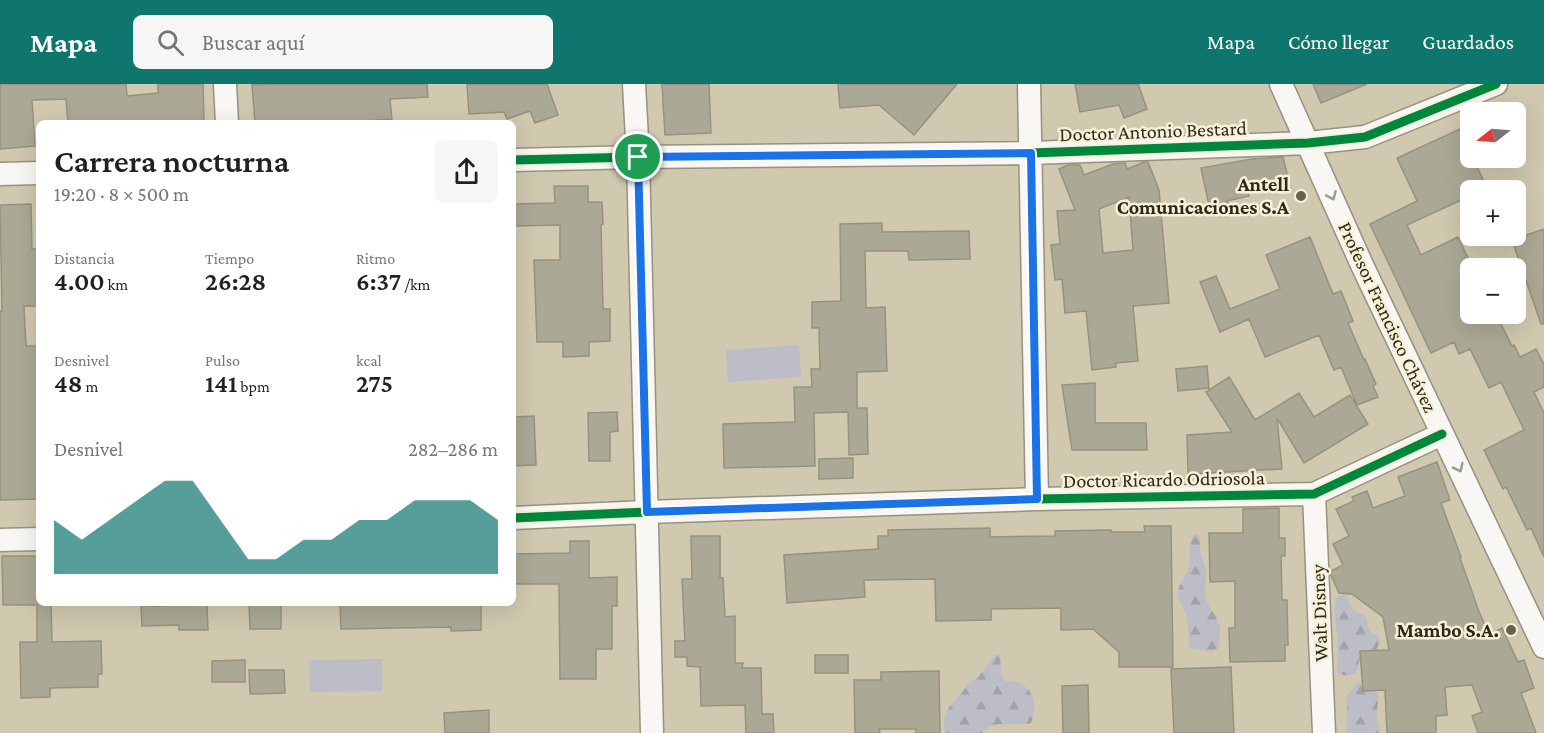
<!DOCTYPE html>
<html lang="es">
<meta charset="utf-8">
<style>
body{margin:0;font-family:"Crimson Pro",serif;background:#f6f6f6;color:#202124;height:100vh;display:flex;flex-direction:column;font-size:22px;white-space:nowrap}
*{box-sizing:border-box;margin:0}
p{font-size:20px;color:#757577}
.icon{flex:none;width:33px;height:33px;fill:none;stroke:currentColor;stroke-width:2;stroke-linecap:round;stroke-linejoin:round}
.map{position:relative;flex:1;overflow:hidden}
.side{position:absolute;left:36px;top:36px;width:480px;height:486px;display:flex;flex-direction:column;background:#fff;border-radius:9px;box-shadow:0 6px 24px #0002}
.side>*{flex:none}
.needle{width:39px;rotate:253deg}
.controls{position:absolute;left:1460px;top:18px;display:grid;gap:12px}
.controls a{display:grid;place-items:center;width:66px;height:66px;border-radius:9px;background:#fff;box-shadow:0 6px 24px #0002;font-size:30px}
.pin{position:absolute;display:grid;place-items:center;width:51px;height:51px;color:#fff;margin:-26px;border:3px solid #fff;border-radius:50%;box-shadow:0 2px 6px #0007}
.round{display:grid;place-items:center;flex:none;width:63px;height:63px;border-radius:9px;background:#f6f6f6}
.overview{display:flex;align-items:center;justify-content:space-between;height:102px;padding:0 18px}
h1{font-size:33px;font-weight:600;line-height:45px}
.stats{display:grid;grid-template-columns:repeat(3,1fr);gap:9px;height:102px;padding:6px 18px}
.stats div{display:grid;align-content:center}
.stats b{font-size:26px;font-weight:600}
.stats small{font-size:16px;font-weight:400}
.stats p{font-size:16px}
.chart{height:168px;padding:12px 18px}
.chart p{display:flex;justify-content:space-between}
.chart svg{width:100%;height:108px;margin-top:6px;fill:#0f766e;opacity:.7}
header{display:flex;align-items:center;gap:36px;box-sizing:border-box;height:84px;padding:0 30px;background:#0f766e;color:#fff}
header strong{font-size:28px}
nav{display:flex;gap:33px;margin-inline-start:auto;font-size:21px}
.search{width:420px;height:54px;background:#f6f6f6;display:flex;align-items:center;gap:15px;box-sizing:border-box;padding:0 21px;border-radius:9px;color:#757577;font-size:22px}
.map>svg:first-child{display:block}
</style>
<header>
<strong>Mapa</strong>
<div class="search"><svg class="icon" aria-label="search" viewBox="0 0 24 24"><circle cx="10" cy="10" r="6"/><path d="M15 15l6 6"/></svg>Buscar aquí</div>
<nav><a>Mapa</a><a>Cómo llegar</a><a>Guardados</a></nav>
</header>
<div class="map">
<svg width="1544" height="649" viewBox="0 0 1544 649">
<defs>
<pattern id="forest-firs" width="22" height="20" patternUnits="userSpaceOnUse" patternTransform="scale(1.5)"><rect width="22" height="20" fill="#bcbdc6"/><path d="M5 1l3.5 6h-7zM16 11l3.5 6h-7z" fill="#a2a2a9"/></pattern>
</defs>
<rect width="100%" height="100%" fill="#d0c8af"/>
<path fill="url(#forest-firs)" d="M1194 451H1198L1200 454V467L1206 487 1205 512 1208 521 1216 532 1220 544 1219 563C1211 571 1199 565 1189 564 1189 553 1189 542 1186 531 1184 523 1178 518 1178 509 1178 498 1190 489 1190 478 1190 468 1188 459 1194 451Z
M1343 510 1347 512C1349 522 1353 529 1364 530 1372 541 1361 544 1379 552V560L1373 573 1362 575 1359 577 1357 587C1352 592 1344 593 1338 589L1337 585 1338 553 1336 545 1335 518 1336 514Z
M996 570 1000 571 1001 590 1005 597C1010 598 1015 597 1020 599 1036 608 1037 623 1031 639L1027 640H998L989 643 982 649H945C941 632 948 623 959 612 964 608 966 601 971 597 977 593 974 598 979 592 985 585 990 577 996 570Z
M1364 598C1385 606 1376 618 1377 635 1378 640 1380 644 1380 649H1347V621L1346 613 1356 600Z"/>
<path fill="#bcbdc6" d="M799 261 801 293 728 298 726 266Z
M382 575V607L310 608 309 576Z"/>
<path fill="#aba995" stroke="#95937f" stroke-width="1.5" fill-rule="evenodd" d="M0 0H126L127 12 158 9V0H203L204 37 194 38V39H68L66 15 32 16 35 62 0 65Z
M274 0H427L428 13 390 15 392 35 337 39H255L252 1Z
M467 0H547L558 31 535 39 530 27 507 35 504 28 469 30Z
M662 0H709L711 49 665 51Z
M838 0H957L914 51 879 21 840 24Z
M1075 0H1138L1147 25 1124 34 1119 21 1080 28Z
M1313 0H1367L1321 19Z
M1460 45 1470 67V74H1473L1487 104 1481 106H1470V112L1407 141 1421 171 1458 153 1470 178V230H1496L1512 262 1514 261 1520 273 1536 265 1544 280V303L1534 308 1544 329V473L1531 444 1527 446 1506 403 1503 405 1484 366 1524 346 1501 298 1489 304 1470 265 1459 270 1454 258 1431 269 1370 140 1417 117 1397 74Z
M1283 73 1289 98 1248 106 1249 112 1227 117 1230 124 1211 131 1201 84 1252 75Z
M1144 78H1148L1159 106 1169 219 1133 222 1138 277 1116 279V283L1092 286 1086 227 1065 229 1062 195 1055 196 1051 161 1060 160 1057 127 1075 126 1059 85 1068 81H1080L1084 91 1113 80 1125 79 1127 85ZM1129 113 1133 166 1103 169 1099 125Z
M554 102H588V118H602L603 140 601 141 603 225H610V257L589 258V272L563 273V258H537L534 176H560V141L513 142V120L555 119Z
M31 120 32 165H38L39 222H24L26 262H39V415L0 416V227H2L0 121Z
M882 139V148L969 147 970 175 909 176 908 167H865L866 224 885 223 887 287 857 288V324H867L868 370 849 371 848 328 814 329 815 382 724 384 723 340 795 338 794 303H812L811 285H820L819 244H812V218L841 217 840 140Z
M1544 145V240H1541L1512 156Z
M1310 153 1333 210 1341 207 1353 237 1348 239 1364 276 1365 275 1376 300 1373 302 1378 313 1357 321 1341 283 1334 286 1319 251 1265 273 1249 235 1220 248 1200 198 1216 192 1230 225 1280 205 1266 171Z
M1207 282 1209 304 1178 307 1176 285Z
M1229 293 1255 336 1299 309 1314 333 1350 311 1368 340 1304 379 1277 334 1282 385 1188 390 1187 351 1232 348 1206 308Z
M1095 299V339H1146L1147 366H1072L1062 301Z
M617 328 618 347 610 348V377H589L588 329Z
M534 332 536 381 513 382V333Z
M853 374V394L819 395V375Z
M1437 378 1450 416 1441 419 1461 473 1460 474 1478 525 1489 551 1502 544 1518 578 1524 576 1534 604 1521 609 1536 649H1478L1472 632 1482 628 1472 601 1445 603 1447 631 1436 632V649H1387L1385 606 1363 607 1360 567 1389 566 1383 533 1352 510 1339 509 1331 491V487L1343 481 1333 460 1349 452 1336 425 1354 417 1352 413 1367 407 1373 424 1405 412 1398 393Z
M1279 424V454H1285V472H1281L1282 516H1287L1288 561H1285V577L1230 578 1229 544H1235V497L1210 498 1209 449H1243V425Z
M1144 442H1171L1173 583H1119V568L1093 545 1061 546V524L991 525V536L936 537 935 495 864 496 865 513 787 519 784 471 878 465V452H888V446L990 444V453L1055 452V447L1111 446V448H1145Z
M691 452H720V494H723L725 533 735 532V579H743L742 584H761L762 630H773L774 649H746L745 621 701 622 700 583 687 582V573H675V557H685L682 495H692Z
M570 457H589V494L617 493V522H612V565H596V595H560L559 500H513V470L570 469Z
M2 472H39V519H51L52 558 101 557 102 590H98V603L50 604V613L21 614 20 558H37V521H3Z
M249 519H281V545H250Z
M340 519H481V546L451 547V543L341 545Z
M207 521 208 546H179V541L142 542 141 522Z
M815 571H848V589H815Z
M245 576V598H212V577Z
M1231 583 1234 649H1174L1171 585Z
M249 586H284L285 609 250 610Z
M939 587 940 649H916V645H879L880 649H855L854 596H881V588Z
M1088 601 1089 649H1063L1062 602Z
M489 626V649H445L444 629Z"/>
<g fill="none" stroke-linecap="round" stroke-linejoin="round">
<defs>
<path id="minor" d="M225 0 227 39
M634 0 638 73 652 649
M1029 0 1037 415
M1281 0 1362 181 1544 563
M513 76 638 73 1031 69 1308 59 1365 53 1496 0
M0 90 39 89
M1314 410 1324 649
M513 434 647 428 1037 415 1314 410 1442 350
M0 456 39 455"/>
</defs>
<use href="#minor" stroke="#97917e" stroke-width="25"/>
<use href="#minor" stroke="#f8f7f3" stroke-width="22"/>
<defs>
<path id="cycleway" d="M513 76 638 73 1031 69 1308 59 1365 53 1496 0
M513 434 647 428 1037 415 1314 410 1442 350"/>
</defs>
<use href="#cycleway" stroke="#f7f1da" stroke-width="13"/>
<use href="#cycleway" stroke="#00873e" stroke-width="9"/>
</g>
<defs><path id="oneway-chevron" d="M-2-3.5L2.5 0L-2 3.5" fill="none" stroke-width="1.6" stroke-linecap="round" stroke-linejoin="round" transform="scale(1.5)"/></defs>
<g stroke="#9d9a90">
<use href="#oneway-chevron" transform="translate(1332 112) rotate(66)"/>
<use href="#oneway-chevron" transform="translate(1459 384) rotate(64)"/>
</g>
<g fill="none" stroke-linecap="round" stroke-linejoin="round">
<defs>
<path id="route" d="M1031 69 1037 415 647 428 638 73Z"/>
</defs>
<use href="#route" stroke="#fff" stroke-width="12"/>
<use href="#route" stroke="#1a73e8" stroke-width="8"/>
</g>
<g fill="#67614c" stroke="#f7f1da" stroke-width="2">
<circle cx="1301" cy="112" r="6"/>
<circle cx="1511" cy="546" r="6"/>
</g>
<g text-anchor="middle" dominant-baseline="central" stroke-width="5" stroke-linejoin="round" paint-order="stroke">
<g font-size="20" fill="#2e2917" stroke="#f7f1da">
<text transform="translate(1153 47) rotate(-2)">Doctor Antonio Bestard</text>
<text transform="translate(1388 233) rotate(65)">Profesor Francisco Chávez</text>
<text transform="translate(1164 395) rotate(-1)">Doctor Ricardo Odriosola</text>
<text transform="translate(1319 529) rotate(-92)">Walt Disney</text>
</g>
<g font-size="20" font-weight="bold" fill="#2e2917" stroke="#f7f1da" text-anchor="end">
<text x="1289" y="100">Antell<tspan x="1289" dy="23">Comunicaciones S.A</tspan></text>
<text x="1499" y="546">Mambo S.A.</text>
</g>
</g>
</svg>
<div class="controls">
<a><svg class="needle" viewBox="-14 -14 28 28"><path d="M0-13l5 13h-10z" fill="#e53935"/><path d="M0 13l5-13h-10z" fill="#757577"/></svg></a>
<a>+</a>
<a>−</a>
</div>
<div class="pin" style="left:638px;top:73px;background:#1e9e55"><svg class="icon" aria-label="arrive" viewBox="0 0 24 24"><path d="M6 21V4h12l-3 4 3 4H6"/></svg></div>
<section class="side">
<div class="overview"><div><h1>Carrera nocturna</h1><p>19:20 · 8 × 500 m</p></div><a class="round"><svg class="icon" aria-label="share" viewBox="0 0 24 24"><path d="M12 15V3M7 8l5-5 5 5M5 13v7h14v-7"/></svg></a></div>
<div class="stats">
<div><p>Distancia</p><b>4.00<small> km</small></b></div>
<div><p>Tiempo</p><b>26:28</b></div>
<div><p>Ritmo</p><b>6:37<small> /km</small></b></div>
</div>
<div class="stats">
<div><p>Desnivel</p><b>48<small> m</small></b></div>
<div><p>Pulso</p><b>141<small> bpm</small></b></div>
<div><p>kcal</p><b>275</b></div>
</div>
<div class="chart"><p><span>Desnivel</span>282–286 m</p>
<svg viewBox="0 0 160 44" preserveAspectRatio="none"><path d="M0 44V22L10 30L20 22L30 14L40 6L50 6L60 22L70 38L80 38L90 30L100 30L110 22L120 22L130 14L140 14L150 14L160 22V44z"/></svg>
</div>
</section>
</div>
